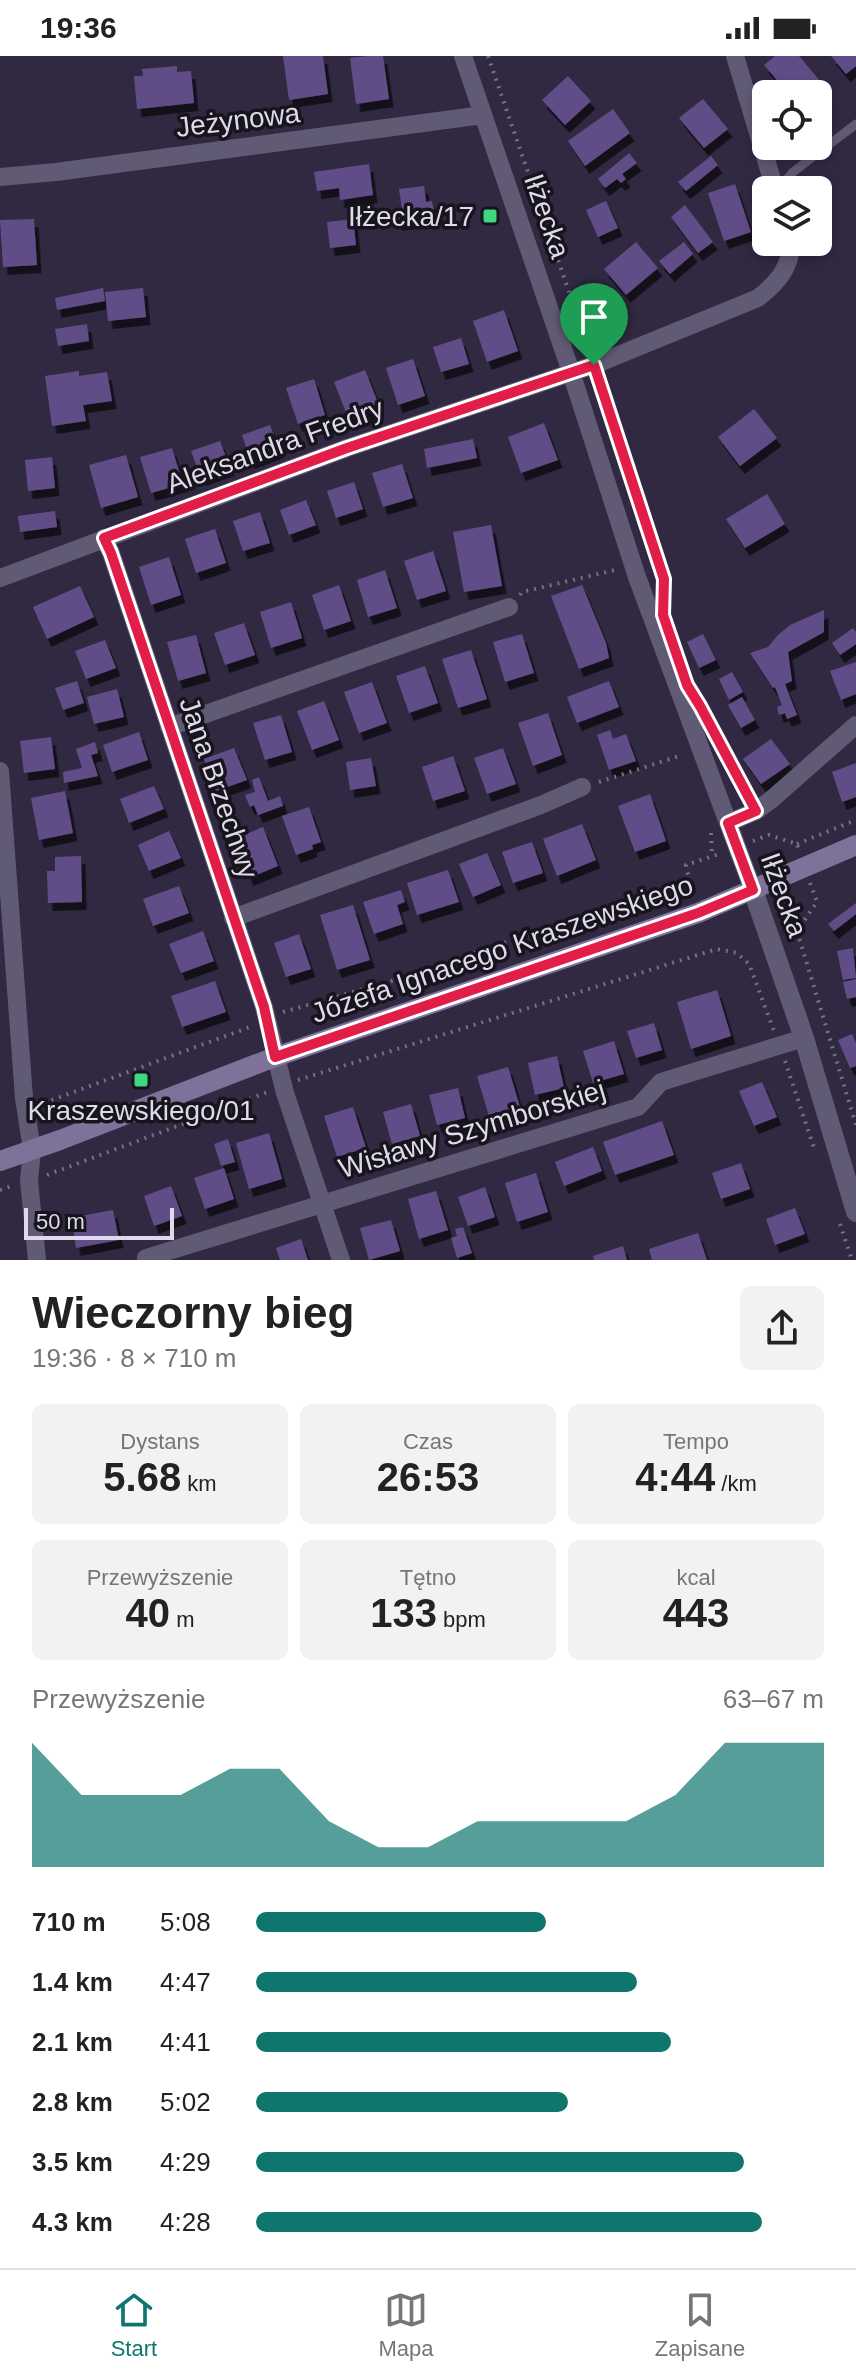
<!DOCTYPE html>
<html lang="pl">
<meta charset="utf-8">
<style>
body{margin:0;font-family:Arial,sans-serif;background:#f2f2f2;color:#222;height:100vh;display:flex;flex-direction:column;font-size:30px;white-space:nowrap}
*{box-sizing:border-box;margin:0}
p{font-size:26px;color:#767676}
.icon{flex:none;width:44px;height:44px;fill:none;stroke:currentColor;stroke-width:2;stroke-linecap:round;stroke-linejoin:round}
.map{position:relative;height:1204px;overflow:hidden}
.side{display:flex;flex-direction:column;background:#fff;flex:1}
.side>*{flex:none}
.buttons{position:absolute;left:752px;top:24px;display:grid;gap:16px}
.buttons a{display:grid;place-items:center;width:80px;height:80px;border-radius:12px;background:#fff;box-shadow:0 4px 12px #0003;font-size:40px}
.scale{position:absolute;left:24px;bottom:20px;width:150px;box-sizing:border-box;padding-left:8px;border:4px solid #dedae9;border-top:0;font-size:22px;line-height:28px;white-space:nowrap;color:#dedae9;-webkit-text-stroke:6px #17141e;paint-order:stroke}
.pin{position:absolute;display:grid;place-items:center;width:68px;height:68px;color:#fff;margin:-82px -34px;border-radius:50% 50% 50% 0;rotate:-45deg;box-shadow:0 0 8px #0007}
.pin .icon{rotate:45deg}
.round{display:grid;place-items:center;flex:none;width:84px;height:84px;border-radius:12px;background:#f2f2f2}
.headline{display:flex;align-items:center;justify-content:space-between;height:136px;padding:0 32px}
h1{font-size:44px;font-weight:700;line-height:60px}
.stats{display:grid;grid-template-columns:repeat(3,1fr);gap:12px;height:136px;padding:8px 32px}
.stats div{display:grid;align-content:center;border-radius:12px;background:#f2f2f2;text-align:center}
.stats b{font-size:40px;font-weight:700}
.stats small{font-size:22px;font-weight:400}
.stats p{font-size:22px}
.chart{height:224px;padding:16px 32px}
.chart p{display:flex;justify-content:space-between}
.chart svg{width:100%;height:144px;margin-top:8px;fill:#0f766e;opacity:.7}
ul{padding:0 32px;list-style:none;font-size:26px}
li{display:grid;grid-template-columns:128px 96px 1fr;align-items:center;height:60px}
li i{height:20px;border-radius:10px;background:#0f766e}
.status{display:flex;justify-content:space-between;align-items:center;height:56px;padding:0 40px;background:#fff;direction:ltr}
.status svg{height:22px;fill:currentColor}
.menu{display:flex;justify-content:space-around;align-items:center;height:112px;border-top:2px solid #e0e0e0;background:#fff;font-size:22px;color:#767676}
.menu a{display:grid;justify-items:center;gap:4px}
.menu .current{color:#0f766e}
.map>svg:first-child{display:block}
</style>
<div class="status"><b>19:36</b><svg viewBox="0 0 49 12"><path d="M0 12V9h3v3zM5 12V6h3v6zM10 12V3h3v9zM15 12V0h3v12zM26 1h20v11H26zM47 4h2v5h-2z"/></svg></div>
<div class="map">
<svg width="856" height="1204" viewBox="0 0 856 1204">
<defs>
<filter id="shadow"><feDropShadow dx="4.5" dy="8" stdDeviation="0" flood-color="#0009"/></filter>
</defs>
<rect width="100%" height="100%" fill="#302941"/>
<path fill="#614e87" filter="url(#shadow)" d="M283 0H323L328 38 289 44Z
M368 0H383L389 43 356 48 350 2Z
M775 0H799L820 25 804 38H789L764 9Z
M831 0H856V10L846 18Z
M177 10V16L191 15 194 47 137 53 134 20H143L142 13Z
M568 20 591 45 565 69 542 44Z
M703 43 728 73 704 92 679 62Z
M613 53 630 77 585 110 568 85Z
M629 97 637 107 622 118 626 123 621 127 617 123 605 132 598 123Z
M711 100 718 109 686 135 678 126Z
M369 108 373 139 340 144 339 132 317 135 314 116Z
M735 128 751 176 724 185 708 137Z
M424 130 426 146 432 145 435 162 398 167 396 154 402 153 399 133Z
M606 145 618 172 598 181 586 154Z
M685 149 713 186 698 197 671 161Z
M34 163 37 209 3 211 0 164Z
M353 163 356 189 330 192 327 166Z
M636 186 658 212 626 239 604 213Z
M684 186 693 198 670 218 659 205Z
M103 232 105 245 57 254 55 242Z
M143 232 146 261 108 265 105 236Z
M504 254 518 295 487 306 473 265Z
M87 268 89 285 58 290 55 273Z
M461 282 469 308 441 316 433 291Z
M413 303 425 340 398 349 386 312Z
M365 314 380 352 349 364 334 326Z
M79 315V320L107 316 112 345 83 349 86 365 52 370 45 320Z
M314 323 325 359 298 368 286 332Z
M754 353 777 382 740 410 718 381Z
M544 367 558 404 521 417 508 381Z
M270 369 279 394 251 405 242 379Z
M473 383 477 402 427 412 424 393Z
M220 385 230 412 201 422 191 395Z
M172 392 183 428 151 437 140 401Z
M126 399 138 441 101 452 89 409Z
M52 401 55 432 28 435 25 404Z
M402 408 413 442 383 451 372 417Z
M354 426 363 453 336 462 327 435Z
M767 438 785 468 745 492 726 463Z
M306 444 316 469 289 479 280 454Z
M55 455 57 471 20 476 18 460Z
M260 456 270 487 243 495 233 465Z
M491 469 502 530 464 536 453 476Z
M215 473 226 507 196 517 185 483Z
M433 495 446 535 417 544 404 505Z
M169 501 181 539 151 549 139 511Z
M385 514 397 552 368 561 357 524Z
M339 529 351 565 324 574 312 539Z
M582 529 606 587 609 602 579 613 551 540Z
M80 530 94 561 47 583 33 551Z
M291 546 302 582 271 592 260 556Z
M824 554V576L788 596 792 625 785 628 797 659 787 663 785 657 779 659 777 651 782 649 775 631 773 632 750 597 768 591 778 579 790 569Z
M244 567 255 599 225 609 214 577Z
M853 572 856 576V588L840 599 832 587Z
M522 578 534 617 505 626 493 586Z
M703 578 716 604 699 612 687 586Z
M196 579 206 617 178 625 167 586Z
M105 584 116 612 86 623 75 595Z
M471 594 487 643 458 652 442 603Z
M856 606V638L841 644 830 615Z
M425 610 438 647 409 657 396 620Z
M732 616 743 636 729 644 719 623Z
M77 625 84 647 63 654 55 632Z
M609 625 619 651 577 667 567 641Z
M372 626 387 667 359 677 344 636Z
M117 633 124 661 94 668 87 641Z
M742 641 755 664 741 672 728 649Z
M324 645 339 684 312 694 297 655Z
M548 657 562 699 533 710 518 667Z
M281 659 292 696 265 704 253 667Z
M610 674 613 683 626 678 636 705 609 714 597 679Z
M139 676 148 704 112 716 103 689Z
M51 681 55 713 24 717 20 685Z
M771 683 790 708 761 728 743 703Z
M95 686 98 697 91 699 98 720 64 727 63 716 82 712 76 693Z
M234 692 247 724 216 735 204 703Z
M503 692 516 728 487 738 474 702Z
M453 700 465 735 433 745 422 711Z
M371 702 376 730 350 734 346 706Z
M856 707V741L842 746 832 716Z
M259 721 268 745 280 740 283 750 258 759 254 749 250 751 245 739 255 736 252 724Z
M154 730 164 753 129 767 120 743Z
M65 735 73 777 39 784 31 742Z
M650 738 666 785 635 796 618 750Z
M309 751 321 786 312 789 313 793 296 799 282 760Z
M582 768 596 804 557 820 543 783Z
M263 771 278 810 249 822 234 783Z
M169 775 181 802 149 815 138 789Z
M532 786 543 817 513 827 502 796Z
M487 797 501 829 473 841 459 808Z
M81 800 82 846 48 847 47 815H55V801Z
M448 814 459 846 417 859 407 827Z
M179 830 189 857 153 870 143 843Z
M401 834 405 846 397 849 403 868 374 878 363 846Z
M856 847V858L834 875 828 868Z
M353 849 370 904 337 914 320 859Z
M203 875 214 905 181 917 169 888Z
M299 878 311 913 286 921 274 887Z
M853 892 856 922 843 924 837 895Z
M856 923V941L847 943 843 926Z
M215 925 226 956 182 971 171 940Z
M717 934 731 980 691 993 677 946Z
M654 967 662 994 636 1002 627 975Z
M852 978 856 987V1010L850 1012 838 984Z
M614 985 624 1018 593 1027 583 995Z
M557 1000 564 1032 535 1039 528 1007Z
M508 1011 520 1051 489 1060 477 1020Z
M762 1026 777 1061 754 1070 739 1035Z
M458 1032 465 1062 437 1069 429 1039Z
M411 1048 420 1080 392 1088 383 1056Z
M353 1051 366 1092 337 1101 324 1060Z
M662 1065 674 1099 615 1119 603 1086Z
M269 1077 282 1123 249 1133 236 1087Z
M228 1083 235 1106 221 1110 214 1088Z
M593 1091 602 1115 564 1130 555 1106Z
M741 1107 750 1133 721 1143 712 1117Z
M224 1112 234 1143 205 1153 194 1122Z
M536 1117 548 1156 517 1166 505 1127Z
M171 1130 182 1160 154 1170 144 1140Z
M485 1131 495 1161 468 1170 458 1141Z
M436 1135 448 1174 419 1183 408 1143Z
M795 1152 805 1178 775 1189 766 1163Z
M113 1154 119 1184 76 1192 73 1172H77L75 1161Z
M391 1164 400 1195 369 1204 360 1172Z
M463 1171 472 1197 457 1202 451 1182 457 1180 455 1173Z
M698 1177 707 1204H652L649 1193Z
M301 1183 308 1204H280L276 1192Z
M623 1190 627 1204H594L593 1200Z"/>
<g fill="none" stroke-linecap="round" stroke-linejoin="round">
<path stroke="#777185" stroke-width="4" stroke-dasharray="2 6" stroke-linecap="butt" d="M488 0 589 294
M599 325 656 494 664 523V537
M520 539 522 536 615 514
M721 689 747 738
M599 726 682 699
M711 777 712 800
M753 785 769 779 797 788 798 792
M797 788 856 764
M810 827 817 846 797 875 856 1069
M283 956 402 922 689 823 686 809 722 797
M785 1005 814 1092
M298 1024 717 893 737 897 749 908 774 975
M44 1047 250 971
M47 1119 268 1036
M0 1134 12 1130
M840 1168 852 1204"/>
<path stroke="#615a74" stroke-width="9" d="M778 134 793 116 856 68"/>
<path stroke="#615a74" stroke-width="18" d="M463 0 571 316 637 521 753 834
M735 0 775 134
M0 121 56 116 483 59
M104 482 111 497 264 951 285 1037 341 1204
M0 522 347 392 594 309 758 242C777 227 791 212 791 186
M169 671 509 551
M0 715 24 1042 32 1094 29 1125 37 1204
M728 767 756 755 772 743 856 669
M233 862 541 749 582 731
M146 1202 638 1051 661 1026 804 982"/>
<path stroke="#615a74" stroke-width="20" d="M753 834 804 982 856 1156"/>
<path stroke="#7e729b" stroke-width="20" d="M0 1105 60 1084 275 1001 698 857 856 789"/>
</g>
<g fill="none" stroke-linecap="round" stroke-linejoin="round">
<defs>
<path id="route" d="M594 309 664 523 663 559 687 629 700 650 756 755 728 767 753 834 698 857 275 1001 264 951 111 497 104 482 347 392Z"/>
</defs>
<use href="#route" stroke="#fff" stroke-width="16"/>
<use href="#route" stroke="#e11d48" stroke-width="10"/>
</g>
<g fill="#3cd77e" stroke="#17141e" stroke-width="3">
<rect x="482" y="152" width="16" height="16" rx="4"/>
<rect x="133" y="1016" width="16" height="16" rx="4"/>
</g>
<g text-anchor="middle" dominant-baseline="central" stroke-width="7" stroke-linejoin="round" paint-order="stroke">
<g font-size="28" fill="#dedae9" stroke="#17141e">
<text transform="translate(238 64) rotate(-7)">Jeżynowa</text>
<text transform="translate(547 160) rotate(71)">Iłżecka</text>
<text transform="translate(275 390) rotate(-20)">Aleksandra Fredry</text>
<text transform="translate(219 732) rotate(71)">Jana Brzechwy</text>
<text transform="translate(784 839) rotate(70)">Iłżecka</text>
<text transform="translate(502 893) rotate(-19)">Józefa Ignacego Kraszewskiego</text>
<text transform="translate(472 1073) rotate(-17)">Wisławy Szymborskiej</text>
</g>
<g font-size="28" fill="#dedae9" stroke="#17141e" text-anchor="end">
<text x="474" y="160">Iłżecka/17</text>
<text x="141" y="1054" text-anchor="middle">Kraszewskiego/01</text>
</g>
</g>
</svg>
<div class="buttons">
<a><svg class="icon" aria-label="locate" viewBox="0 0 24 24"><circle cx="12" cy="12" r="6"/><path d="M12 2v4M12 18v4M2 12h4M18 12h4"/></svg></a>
<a><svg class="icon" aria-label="layers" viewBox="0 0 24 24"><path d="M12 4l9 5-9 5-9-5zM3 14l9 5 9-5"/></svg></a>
</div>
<div class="scale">50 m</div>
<div class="pin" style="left:594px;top:309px;background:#1e9e55"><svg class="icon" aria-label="arrive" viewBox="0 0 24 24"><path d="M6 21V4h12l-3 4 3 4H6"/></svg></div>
</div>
<section class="side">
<div class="headline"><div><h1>Wieczorny bieg</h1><p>19:36 · 8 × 710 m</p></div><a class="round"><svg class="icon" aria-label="share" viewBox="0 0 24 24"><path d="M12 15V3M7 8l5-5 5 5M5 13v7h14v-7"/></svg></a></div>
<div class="stats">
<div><p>Dystans</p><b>5.68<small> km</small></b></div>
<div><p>Czas</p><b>26:53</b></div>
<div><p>Tempo</p><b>4:44<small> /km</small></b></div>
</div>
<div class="stats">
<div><p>Przewyższenie</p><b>40<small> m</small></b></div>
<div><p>Tętno</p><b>133<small> bpm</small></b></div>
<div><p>kcal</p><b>443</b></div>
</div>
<div class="chart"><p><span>Przewyższenie</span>63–67 m</p>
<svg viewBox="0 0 160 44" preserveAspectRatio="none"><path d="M0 44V6L10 22L20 22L30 22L40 14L50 14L60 30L70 38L80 38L90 30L100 30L110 30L120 30L130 22L140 6L150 6L160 6V44z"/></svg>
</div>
<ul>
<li><b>710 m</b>5:08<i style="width:51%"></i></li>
<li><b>1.4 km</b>4:47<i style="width:67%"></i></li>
<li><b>2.1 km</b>4:41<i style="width:73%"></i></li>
<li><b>2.8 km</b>5:02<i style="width:55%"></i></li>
<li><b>3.5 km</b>4:29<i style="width:86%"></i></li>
<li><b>4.3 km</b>4:28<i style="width:89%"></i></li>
</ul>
</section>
<nav class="menu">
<a class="current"><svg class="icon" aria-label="home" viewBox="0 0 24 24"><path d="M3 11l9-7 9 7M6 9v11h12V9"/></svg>Start</a>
<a><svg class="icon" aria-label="map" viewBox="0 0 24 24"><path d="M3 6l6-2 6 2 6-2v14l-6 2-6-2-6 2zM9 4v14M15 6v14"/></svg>Mapa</a>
<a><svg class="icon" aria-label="saved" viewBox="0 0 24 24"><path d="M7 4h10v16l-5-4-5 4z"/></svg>Zapisane</a>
</nav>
